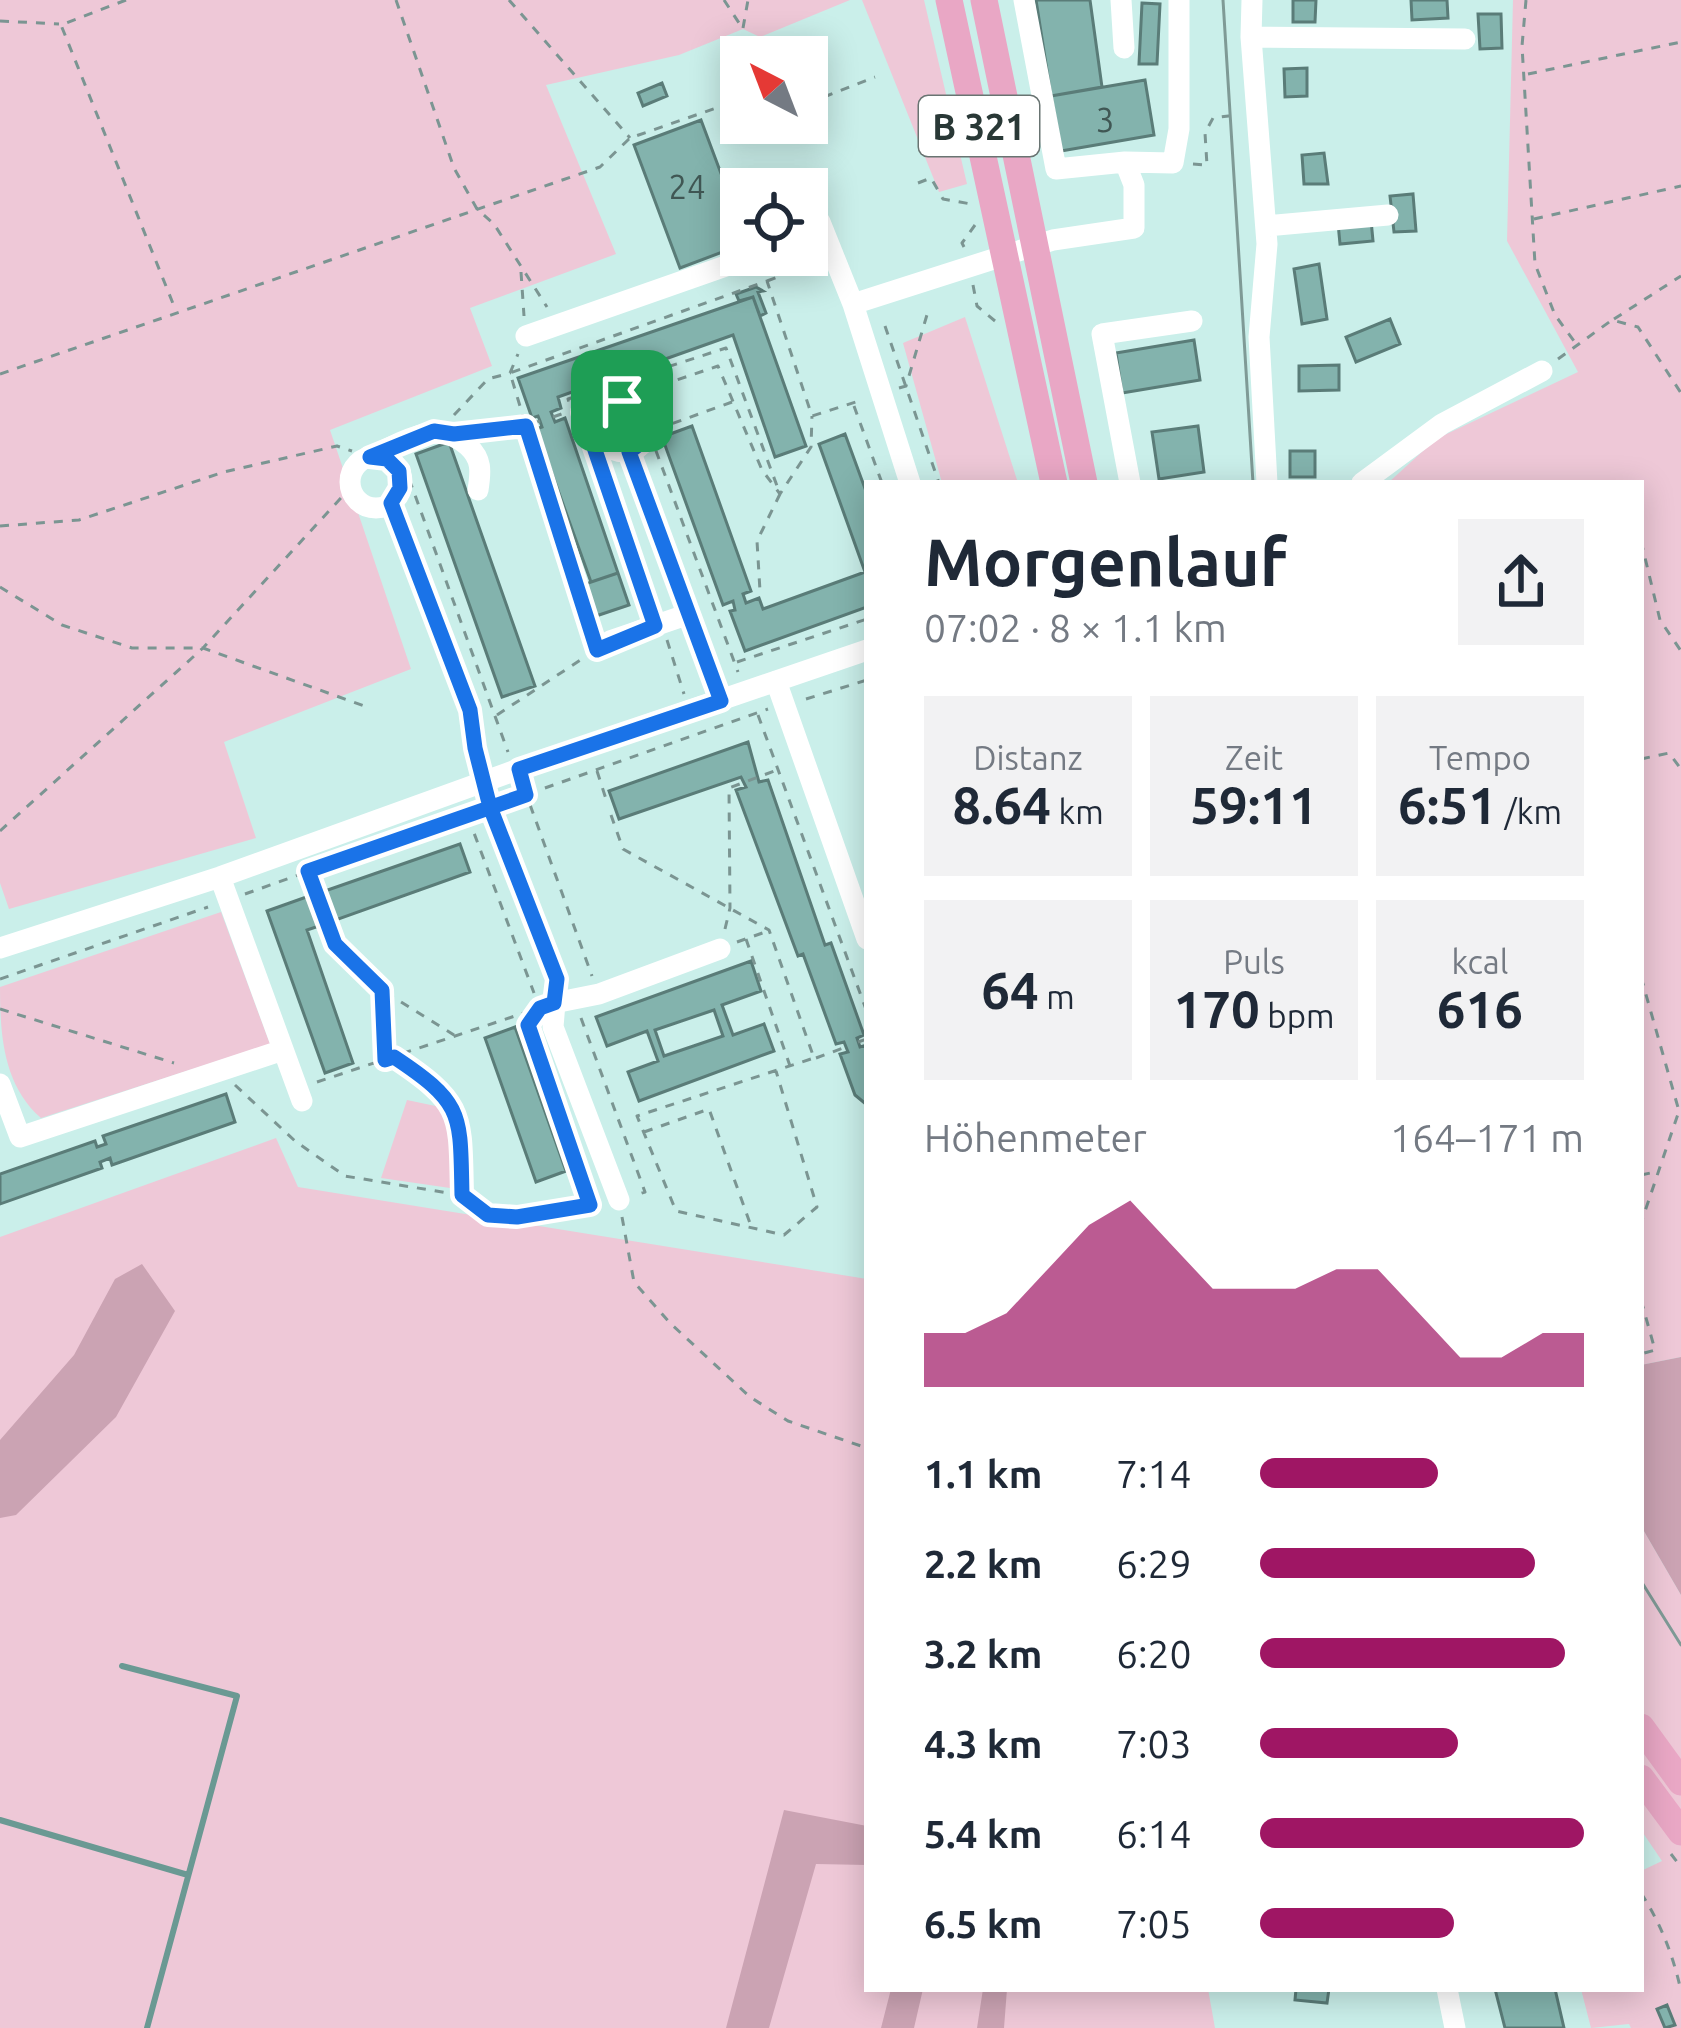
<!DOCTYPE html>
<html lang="de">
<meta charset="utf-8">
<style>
body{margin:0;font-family:Ubuntu,sans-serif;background:#f2f2f3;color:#1f2937;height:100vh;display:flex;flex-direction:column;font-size:45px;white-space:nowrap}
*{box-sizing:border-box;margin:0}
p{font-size:39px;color:#747a83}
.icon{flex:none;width:66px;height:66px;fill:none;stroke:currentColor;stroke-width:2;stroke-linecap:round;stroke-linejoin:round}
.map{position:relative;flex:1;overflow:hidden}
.drawer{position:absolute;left:864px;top:480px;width:780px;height:1512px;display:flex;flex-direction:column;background:#fff;border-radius:0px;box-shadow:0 6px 30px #0003}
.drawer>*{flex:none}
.needle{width:78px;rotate:318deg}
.tools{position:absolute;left:720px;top:36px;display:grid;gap:24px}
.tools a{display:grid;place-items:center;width:108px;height:108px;border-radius:0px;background:#fff;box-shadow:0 6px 30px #0003;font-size:60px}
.pin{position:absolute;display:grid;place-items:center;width:102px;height:102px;color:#fff;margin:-51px;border-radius:24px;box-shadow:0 6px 18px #0006}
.round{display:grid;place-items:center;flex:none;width:126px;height:126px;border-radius:0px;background:#f2f2f3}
.headline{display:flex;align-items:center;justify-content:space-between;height:204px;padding:0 60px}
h1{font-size:66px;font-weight:600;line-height:90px}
.figures{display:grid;grid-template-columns:repeat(3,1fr);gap:18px;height:204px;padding:12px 60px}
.figures div{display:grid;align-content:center;border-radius:0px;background:#f2f2f3;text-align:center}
.figures b{font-size:51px;font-weight:600}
.figures small{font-size:33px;font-weight:400}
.figures p{font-size:33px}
.chart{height:336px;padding:24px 60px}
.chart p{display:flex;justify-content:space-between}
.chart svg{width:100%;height:216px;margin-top:12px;fill:#9f1664;opacity:.7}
ul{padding:0 60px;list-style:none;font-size:39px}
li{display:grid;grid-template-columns:192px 144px 1fr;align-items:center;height:90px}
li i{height:30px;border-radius:15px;background:#9f1664}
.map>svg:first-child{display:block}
</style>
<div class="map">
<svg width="1681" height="2028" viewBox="0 0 1681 2028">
<rect width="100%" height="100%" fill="#caefea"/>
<path fill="#eec8d7" d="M0 0H850L760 37 743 29 679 55 546 85 616 254 470 308 492 366 330 430 411 669 224 742 256 838 9 909 0 883Z
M862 0H924L967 184 939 192Z
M1513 0H1681V1357L1641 1365V483H1388L1436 439 1578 372 1507 241Z
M965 317 1018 483H942L903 343Z
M221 912 270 1044 41 1118C3 1085 0 1034 0 987Z
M407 1100 445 1108 452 1144 450 1188 381 1178Z
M276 1138 298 1187 867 1279V1989H1208L1215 2028H0V1237Z
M1641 1526 1681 1595V2028H1631L1629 2024 1591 2028 1581 1989H1641V1871L1662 1861 1641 1830Z"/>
<path fill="#cba3b3" d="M142 1264 175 1311 116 1417 16 1515 0 1518V1440L74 1355 115 1279Z
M1681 1357V1595L1641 1526V1365Z
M784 1810 867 1826V1865L816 1864 769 2028H726Z
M891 1989H923L914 2028H881Z
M983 1989H1007L1004 2028H977Z"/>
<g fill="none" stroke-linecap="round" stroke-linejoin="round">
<path stroke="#6a9993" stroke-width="6" d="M122 1666 237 1696 147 2028
M0 1820 188 1875"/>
</g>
<path fill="#83b3ad" stroke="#5a7c78" stroke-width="3" fill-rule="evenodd" d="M1036 0H1090L1102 87 1051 96Z
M1293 0H1316L1315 22H1293Z
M1411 0H1447L1448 18 1412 20Z
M1142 3 1160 4 1157 64H1139Z
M1478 14H1501L1502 48 1480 49Z
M1307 68V96L1285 97 1284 69Z
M1145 80 1154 135 1061 151 1051 96Z
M662 83 667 96 643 106 638 93Z
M701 120 741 227V245L680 268 634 145Z
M1324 153 1328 184H1304L1302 155Z
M1413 194 1416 231 1394 232 1390 196Z
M1371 220 1373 241 1340 244 1338 223Z
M1319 264 1327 319 1302 324 1294 269Z
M756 287 763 291 758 292 766 313 760 316 753 297 739 301 736 294Z
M753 297 806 446 775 457 733 335 558 397 561 408 551 412 555 422 565 418 618 573 591 582 536 429 542 427 540 421 538 416 532 418 518 378Z
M1390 319 1400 344 1356 362 1346 337Z
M1194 340 1200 380 1122 393 1116 353Z
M1339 365V390L1299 391V366Z
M692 426 751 591 743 594 746 603 759 598 763 609 865 572 819 444 845 434 867 494V607L745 651 730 611 735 610 733 601 723 605 662 437Z
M1198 426 1204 472 1159 479 1152 432Z
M449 442 535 686 502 697 416 454Z
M1290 451H1315V477H1290Z
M618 573 629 605 596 616 585 584Z
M748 742 759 782 768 780 825 945 831 943 864 1035 857 1038 860 1047 867 1045V1105L855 1095 840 1054 848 1052 844 1042 836 1044 803 954 798 956 736 790 746 787 741 777 619 819 609 791Z
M460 844 470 872 333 921 330 915 320 919 322 925 307 930 353 1063 325 1073 267 911 312 895 315 904 325 901 322 892Z
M751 961 761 991 722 1005 733 1035 764 1024 774 1051 639 1101 628 1072 658 1061 647 1031 607 1046 596 1017ZM714 1010 723 1036 664 1056 655 1030Z
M515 1027 566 1171 536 1182 485 1038Z
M226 1094 235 1122 112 1165 110 1158 100 1162 102 1168 0 1204V1174L95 1141 97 1147 106 1144 103 1136Z
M1296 1989H1329L1327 2003 1295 2000Z
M1495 1989H1555L1564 2028H1505Z
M1667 2005 1675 2025 1665 2028 1657 2009Z"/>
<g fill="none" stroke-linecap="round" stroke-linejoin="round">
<path stroke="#7b9592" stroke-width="3" stroke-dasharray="9 9" stroke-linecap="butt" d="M126 0 61 25 176 311
M396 0 454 168 477 209 494 224 547 307
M509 0 630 138
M724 0 743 29
M1526 0 1522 46 1535 264 1555 315 1577 345
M0 21 59 24
M743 28 748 0
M1528 74 1681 42
M807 91 820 86
M824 97 875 77
M1193 164 1207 165 1205 133 1213 118 1236 115
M918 183 931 178 943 199 971 204
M1534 219 1681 186
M964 247 962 243 975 225
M521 272 524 316
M767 281 814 263
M973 285 977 306 995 321
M1614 319 1681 276
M885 326 939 483
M1558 359 1612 320 1638 327 1681 393
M0 374 600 167 630 138 719 107
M899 388 906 386 929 308
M732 402 649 432 738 672
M854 406 882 483
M454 415 488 379 510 373 518 354
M553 417 570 411
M540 421 526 426 510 373 767 281 812 416 862 400
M481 431 526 426 591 631
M587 431 576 422 568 399 726 348 780 494 757 541 760 591
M403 462 508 752
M0 526 79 520 224 472 337 446 352 451
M1641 541 1660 620 1681 651
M0 587 62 625 132 648H203L367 707
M648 606 582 412 718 366 762 470 780 494 811 447 812 416
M667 640 684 694
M737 662 867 619
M806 699 867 680
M497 715 594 651
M758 715 867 1012
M1641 759 1669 753 1681 769
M597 771 606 799
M524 788 592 976
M511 800 768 709
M611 815 623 849 769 930 814 1058 637 1116 676 1211 784 1235 817 1207 776 1071
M468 817 534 993
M0 831 203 648 351 487
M309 875 335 944 382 990 454 1035
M245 894 473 813
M725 929 730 908 729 788 777 770
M746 939 790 1066
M737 942 768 931
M1641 977 1679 1111 1641 1223
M0 979 208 907
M382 990 385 1058
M0 1009 174 1063
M533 1018 528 1025 590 1205
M581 1018 645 1192 636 1195
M858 1042 867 1039
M394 1057C465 1104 460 1114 462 1195L488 1215 517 1217 598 1204
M816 1058 846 1047
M317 1082 536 1009
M235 1085 295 1141 345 1176 460 1195
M644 1132 709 1109 751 1226
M1641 1175 1655 1172
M622 1217 634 1282 670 1323 750 1397 788 1421 867 1448
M1641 1300 1655 1350 1641 1354
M1671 1854 1681 1867
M1641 1893C1661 1924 1673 1955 1681 1991"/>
<path stroke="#fff" stroke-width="21" d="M1121 0 1124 48
M1252 0 1251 37 1267 244 1259 337 1267 483
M1251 37 1465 39
M1125 162 1173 163 1179 129V0
M807 226 820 222 853 304
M1266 226 1388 215
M526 336 757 255
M599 427a25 25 0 1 1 50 0a25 25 0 1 1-50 0Z
M629 452 721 701
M350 482a26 26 0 1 1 52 0a26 26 0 1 1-52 0Z
M371 457C401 442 439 418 468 446 482 459 481 471 478 490
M910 483 853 304 1053 240 1134 228V185L1125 162 1056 169 1024 0
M1130 483 1102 334 1192 321
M1362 483 1442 424 1542 371
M391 503 470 710 475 748 490 807 557 979 553 1027 619 1200
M610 641 689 614
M776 681 867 939
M220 877 302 1101
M0 948 220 877 519 769 867 650
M554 1003 599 994 720 949
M0 1084 20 1137 283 1050
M1447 1989 1455 2028"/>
<path stroke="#e9a7c5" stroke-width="27" d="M949 0 1054 483
M984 0 1084 483
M1641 1727 1681 1782
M1641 1778 1681 1832"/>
<path stroke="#7f9a96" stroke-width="3" d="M1223 0 1253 483
M1641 1581 1681 1645"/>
</g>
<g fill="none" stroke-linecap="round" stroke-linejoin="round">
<defs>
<path id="route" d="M622 401 582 412 655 626 597 650 526 426 454 434 434 431 370 457 387 459 399 471 400 488 391 503 470 710 475 748 490 807 557 979 554 1003 540 1008 528 1025 590 1205 517 1217 488 1215 462 1195C460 1114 465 1104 394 1057L385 1060 382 990 335 944 308 871 526 795 519 769 721 701 629 452 646 439 647 416 637 405 622 401"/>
</defs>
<use href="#route" stroke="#fff" stroke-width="24"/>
<use href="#route" stroke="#1a73e8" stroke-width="15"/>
</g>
<g text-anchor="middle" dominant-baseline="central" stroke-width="9" stroke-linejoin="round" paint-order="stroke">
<g font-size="33" fill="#405754">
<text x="1105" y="119">3</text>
<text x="687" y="186">24</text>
</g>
<rect fill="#fff" stroke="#697472" stroke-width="3" x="919" y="96" width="120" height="60" rx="9"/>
<g font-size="36" font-weight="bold" fill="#293836">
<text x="979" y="126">B 321</text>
</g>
</g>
</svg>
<div class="tools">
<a><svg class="needle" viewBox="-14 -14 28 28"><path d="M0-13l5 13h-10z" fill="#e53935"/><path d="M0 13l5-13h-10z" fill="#747a83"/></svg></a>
<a><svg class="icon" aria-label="locate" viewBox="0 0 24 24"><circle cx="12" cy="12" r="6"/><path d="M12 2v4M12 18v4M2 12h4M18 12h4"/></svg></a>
</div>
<div class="pin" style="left:622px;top:401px;background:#1e9e55"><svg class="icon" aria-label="arrive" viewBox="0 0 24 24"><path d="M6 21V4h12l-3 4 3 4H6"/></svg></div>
<section class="drawer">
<div class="headline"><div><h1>Morgenlauf</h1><p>07:02 · 8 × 1.1 km</p></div><a class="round"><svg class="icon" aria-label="share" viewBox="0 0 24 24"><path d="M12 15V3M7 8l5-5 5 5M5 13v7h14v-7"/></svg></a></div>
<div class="figures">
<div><p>Distanz</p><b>8.64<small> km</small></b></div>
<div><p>Zeit</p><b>59:11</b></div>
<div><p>Tempo</p><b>6:51<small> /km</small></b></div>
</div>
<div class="figures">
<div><b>64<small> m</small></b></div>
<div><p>Puls</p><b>170<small> bpm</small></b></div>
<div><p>kcal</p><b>616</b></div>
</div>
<div class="chart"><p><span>Höhenmeter</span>164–171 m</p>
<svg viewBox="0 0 160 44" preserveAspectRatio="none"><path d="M0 44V33L10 33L20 29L30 20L40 11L50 6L60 15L70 24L80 24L90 24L100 20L110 20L120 29L130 38L140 38L150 33L160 33V44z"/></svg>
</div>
<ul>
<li><b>1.1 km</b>7:14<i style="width:55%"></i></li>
<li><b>2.2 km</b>6:29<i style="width:85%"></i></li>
<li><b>3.2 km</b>6:20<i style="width:94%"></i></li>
<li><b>4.3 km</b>7:03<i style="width:61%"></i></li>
<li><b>5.4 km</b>6:14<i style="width:100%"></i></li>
<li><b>6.5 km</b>7:05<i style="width:60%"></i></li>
</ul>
</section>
</div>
